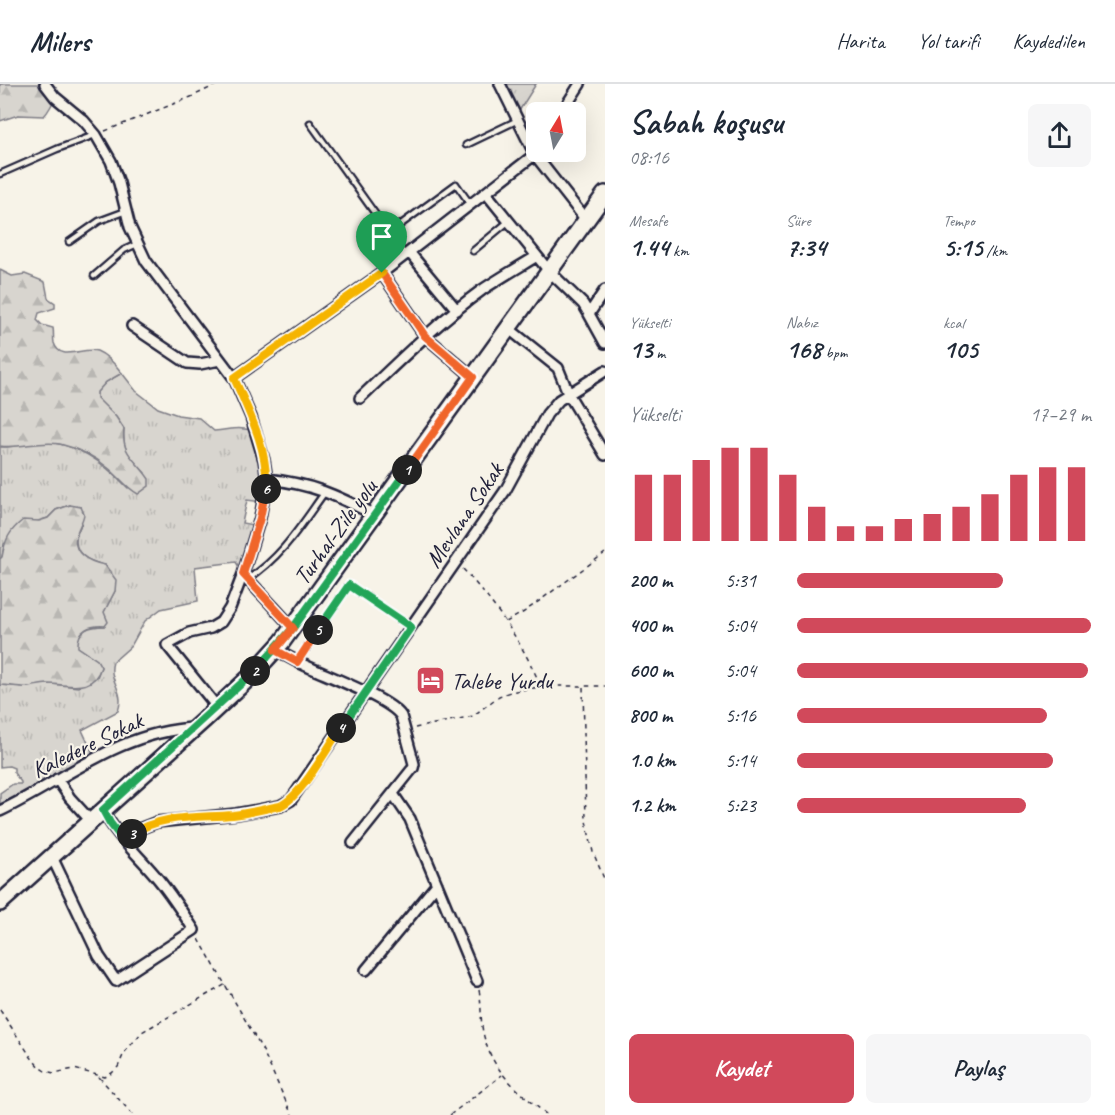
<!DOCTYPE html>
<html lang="tr">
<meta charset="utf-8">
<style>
body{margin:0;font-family:Caveat,sans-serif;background:#f6f6f7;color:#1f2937;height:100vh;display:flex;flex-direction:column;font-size:22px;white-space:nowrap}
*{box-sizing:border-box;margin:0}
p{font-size:20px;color:#747a83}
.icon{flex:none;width:33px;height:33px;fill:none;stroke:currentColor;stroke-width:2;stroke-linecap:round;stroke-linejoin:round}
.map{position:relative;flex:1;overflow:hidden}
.panel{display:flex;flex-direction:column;background:#fff;width:510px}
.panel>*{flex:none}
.needle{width:39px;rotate:10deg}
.controls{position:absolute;left:526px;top:18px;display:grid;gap:12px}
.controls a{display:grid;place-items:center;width:60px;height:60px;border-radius:9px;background:#fff;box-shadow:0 6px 24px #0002;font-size:30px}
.pin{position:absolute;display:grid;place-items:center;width:51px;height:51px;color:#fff;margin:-62px -26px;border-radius:50% 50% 50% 0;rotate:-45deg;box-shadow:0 0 6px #0007}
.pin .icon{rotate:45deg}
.km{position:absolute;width:30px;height:30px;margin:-15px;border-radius:50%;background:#222;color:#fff;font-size:16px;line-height:30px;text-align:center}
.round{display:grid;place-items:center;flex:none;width:63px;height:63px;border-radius:9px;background:#f6f6f7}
.overview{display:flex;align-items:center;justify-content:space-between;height:102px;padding:0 24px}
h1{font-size:33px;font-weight:800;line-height:45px}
.metrics{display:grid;grid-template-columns:repeat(3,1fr);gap:9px;height:102px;padding:6px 24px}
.metrics div{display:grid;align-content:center}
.metrics b{font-size:26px;font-weight:800}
.metrics small{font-size:16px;font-weight:400}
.metrics p{font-size:16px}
.chart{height:168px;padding:12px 24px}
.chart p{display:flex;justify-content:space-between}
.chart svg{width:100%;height:108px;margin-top:6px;stroke:#d1495b;stroke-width:6}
.primary-button{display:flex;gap:12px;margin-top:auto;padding:12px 24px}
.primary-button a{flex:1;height:69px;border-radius:9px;background:#d1495b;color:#fff;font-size:24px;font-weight:800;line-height:69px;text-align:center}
.primary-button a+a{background:#f6f6f7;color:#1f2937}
ul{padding:0 24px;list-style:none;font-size:20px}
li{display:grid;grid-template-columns:96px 72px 1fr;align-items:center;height:45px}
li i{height:15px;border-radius:8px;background:#d1495b}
header{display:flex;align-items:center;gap:36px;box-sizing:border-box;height:84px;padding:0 30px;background:#fff;border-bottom:2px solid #e0e1e3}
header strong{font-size:28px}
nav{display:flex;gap:33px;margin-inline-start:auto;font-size:21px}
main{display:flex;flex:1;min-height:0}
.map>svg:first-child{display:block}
</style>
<header>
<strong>Milers</strong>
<nav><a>Harita</a><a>Yol tarifi</a><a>Kaydedilen</a></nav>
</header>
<main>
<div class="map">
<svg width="605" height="1031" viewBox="0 0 605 1031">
<defs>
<pattern id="grass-tufts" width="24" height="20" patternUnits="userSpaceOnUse" patternTransform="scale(1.5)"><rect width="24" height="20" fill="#d8d5cf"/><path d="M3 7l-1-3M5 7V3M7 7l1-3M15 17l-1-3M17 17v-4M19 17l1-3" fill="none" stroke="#b9b7b3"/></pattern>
<pattern id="forest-firs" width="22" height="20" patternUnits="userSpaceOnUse" patternTransform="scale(1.5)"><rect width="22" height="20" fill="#d8d5cf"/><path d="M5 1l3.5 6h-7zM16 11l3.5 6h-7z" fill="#b9b7b3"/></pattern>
</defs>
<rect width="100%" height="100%" fill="#f7f3e8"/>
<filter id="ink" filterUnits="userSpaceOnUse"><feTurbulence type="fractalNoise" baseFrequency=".0167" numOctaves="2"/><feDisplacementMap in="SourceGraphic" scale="12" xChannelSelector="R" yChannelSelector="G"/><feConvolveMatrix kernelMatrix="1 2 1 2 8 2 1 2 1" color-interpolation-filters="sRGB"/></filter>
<g filter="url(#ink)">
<path fill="url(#grass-tufts)" stroke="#7d7c85" stroke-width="1.5" d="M500 0H536L516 32Z
M122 289 136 307 158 324 178 331 199 334 214 347C231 346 236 342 255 347L264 376V418L247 416 242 439 258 442 243 490 236 478 195 483 198 517 161 525 145 537 131 562 113 578C107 597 126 606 118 627L82 646 95 674 0 727V709L13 700H21V698L14 689V684L9 682 0 683V601L27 603 37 600H52L78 603 97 593 101 583 97 576 77 563C77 545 90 542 105 542L104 528 115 507 105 481C80 476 68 463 82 439L70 421 56 426 48 434 38 437 4 460 2 474 0 475V363C14 364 24 359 37 358 75 356 104 379 128 404L145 389C130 373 122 367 124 345L116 333 97 315V308L106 298Z"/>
<path fill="url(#forest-firs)" stroke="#7d7c85" stroke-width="1.5" d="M0 0H45L55 13C53 19 48 28 44 32L18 31 0 37Z
M0 186 12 192 25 190 45 198 48 214 55 219V224L39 229 37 236 42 241 53 244C54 249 53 254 54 259 60 279 84 262 97 267 107 271 115 280 122 289L106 298 97 308V314L116 333 124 345C121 371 136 375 149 395V402L138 410C125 403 118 391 107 383 94 372 76 364 60 360 39 356 21 365 0 362Z
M70 421 81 423 84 430C83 437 79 442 77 449 70 469 89 478 105 481L116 496 115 507 104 528 108 538 105 542C90 541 77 545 78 563L97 576 101 583C92 610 70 600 48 600 41 600 36 602 29 603 20 604 9 601 0 601V475L2 473C5 456 9 447 23 436L39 437 48 434 56 426Z"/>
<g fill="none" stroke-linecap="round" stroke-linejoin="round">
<defs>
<path id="lane" d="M310 39 389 149
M466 61 518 36
M0 90 57 65 95 51
M69 158 99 137 126 127
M473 167 509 137
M405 171 389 149 456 100 471 121
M94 192 124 166 137 160
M248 495C283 472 301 441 325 408
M297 578 349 501 411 543"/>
<path id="street" d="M45 0 55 13 84 37 96 51 111 77 119 99 130 143 146 177 234 294 251 333 264 376 267 395 260 434 243 490 293 544
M500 0 535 71 586 136
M562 28 580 0
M486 109 549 187 583 220 589 230
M409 168 457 226
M382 189 425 252 473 293
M605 206 589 230 605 259
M132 242 187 279 200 280 220 276
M508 244 558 284 569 311 605 371
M234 294 382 189 538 68
M360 314C399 277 438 238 482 206 500 194 519 183 537 172
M267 395C313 400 335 411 375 431
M275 566C283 570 292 575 300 579 322 590 389 614 401 632L414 680 413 684 353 759
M217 623 167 561 189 549 211 544 221 538 230 524 243 490
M57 695 70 714 91 737
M393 710 410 735 477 897
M0 727C65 696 120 647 195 644
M123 756 139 745 157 738 236 730 280 722 291 716 505 407 547 330 559 316 605 287
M52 773 99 872 116 897 194 846C183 829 172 812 159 796 140 772 117 754 103 726
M366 886 437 800"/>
<path id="primary" d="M0 819 205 635 251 592 282 558 605 110"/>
</defs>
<use href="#lane" stroke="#22223b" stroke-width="9"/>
<use href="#street" stroke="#22223b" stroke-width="14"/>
<use href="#primary" stroke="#22223b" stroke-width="20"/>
<path stroke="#22223b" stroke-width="1.5" stroke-dasharray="4.5 4.5" stroke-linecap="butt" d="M105 47 191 13 218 0
M463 485C495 520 523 559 541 603
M506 538 524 528 605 469
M583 603 586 737 593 768 605 797
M415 644 473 632 499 612 510 608 546 602H605
M199 855 263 967 292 1031
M479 906C482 920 480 934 483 948 491 988 518 1006 547 1031
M0 926 31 973 39 983 45 987 54 989 74 985 105 993 112 989 118 983 124 969 142 948 226 900
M99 993 133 1031
M450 1031 502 991"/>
<use href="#lane" stroke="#f7f3e8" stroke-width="4.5"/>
<use href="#street" stroke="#f7f3e8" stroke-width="9"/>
<use href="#primary" stroke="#f7f3e8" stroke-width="15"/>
</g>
</g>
<g fill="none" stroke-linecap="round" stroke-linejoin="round" filter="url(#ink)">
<defs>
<path id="split-1" d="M382 189 425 252 473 293 407 386"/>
<path id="split-2" d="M255 587 293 544 407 386"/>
<path id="split-3" d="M132 750 123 756 110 739 103 726 255 587"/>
<path id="split-4" d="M132 750C161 730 199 734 233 731 249 729 265 725 280 722 301 713 327 664 341 644"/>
<path id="split-5" d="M318 546 349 501 411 543 341 644"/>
<path id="split-6" d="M266 405 260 434 243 490 293 544 275 566 297 578 318 546"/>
<path id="split-7" d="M266 405C269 367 249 328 234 294L382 189"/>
</defs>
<use href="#split-1" stroke="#fff" stroke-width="12"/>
<use href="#split-2" stroke="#fff" stroke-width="12"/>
<use href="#split-3" stroke="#fff" stroke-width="12"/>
<use href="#split-4" stroke="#fff" stroke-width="12"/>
<use href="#split-5" stroke="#fff" stroke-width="12"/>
<use href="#split-6" stroke="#fff" stroke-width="12"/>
<use href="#split-7" stroke="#fff" stroke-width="12"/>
<use href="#split-1" stroke="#f0652b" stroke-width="8"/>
<use href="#split-2" stroke="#22a559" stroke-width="8"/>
<use href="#split-3" stroke="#22a559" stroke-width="8"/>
<use href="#split-4" stroke="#f5b400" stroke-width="8"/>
<use href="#split-5" stroke="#22a559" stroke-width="8"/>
<use href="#split-6" stroke="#f0652b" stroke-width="8"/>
<use href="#split-7" stroke="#f5b400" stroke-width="8"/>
</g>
<defs>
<symbol id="hotel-square" viewBox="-11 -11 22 22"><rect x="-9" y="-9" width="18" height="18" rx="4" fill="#d1495b" stroke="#f7f3e8"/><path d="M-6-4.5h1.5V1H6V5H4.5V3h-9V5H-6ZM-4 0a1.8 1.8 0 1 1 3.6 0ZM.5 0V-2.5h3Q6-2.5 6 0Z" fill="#fff"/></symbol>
</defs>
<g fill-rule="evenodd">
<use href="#hotel-square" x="414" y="580" width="33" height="33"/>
</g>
<g text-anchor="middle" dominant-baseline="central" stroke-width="4.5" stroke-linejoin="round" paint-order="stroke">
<g font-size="24" fill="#22223b" stroke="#f7f3e8">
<text transform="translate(464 431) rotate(-56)">Mevlana Sokak</text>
<text transform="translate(335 448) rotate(-54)">Turhal-Zile yolu</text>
<text transform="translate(87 661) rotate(-26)">Kaledere Sokak</text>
</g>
<g font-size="24" fill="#22223b" stroke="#f7f3e8" text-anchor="start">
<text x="451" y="597">Talebe Yurdu</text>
</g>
</g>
</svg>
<div class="controls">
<a><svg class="needle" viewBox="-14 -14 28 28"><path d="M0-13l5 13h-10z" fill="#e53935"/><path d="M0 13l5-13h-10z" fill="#747a83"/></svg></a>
</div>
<div class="pin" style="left:382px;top:189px;background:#1e9e55"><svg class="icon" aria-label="arrive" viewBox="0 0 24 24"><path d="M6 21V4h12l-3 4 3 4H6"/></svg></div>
<b class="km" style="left:407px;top:386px">1</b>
<b class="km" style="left:255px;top:587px">2</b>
<b class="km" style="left:132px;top:750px">3</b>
<b class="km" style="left:341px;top:644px">4</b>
<b class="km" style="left:318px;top:546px">5</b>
<b class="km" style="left:266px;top:405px">6</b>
</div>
<section class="panel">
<div class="overview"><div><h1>Sabah koşusu</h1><p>08:16</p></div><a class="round"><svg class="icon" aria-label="share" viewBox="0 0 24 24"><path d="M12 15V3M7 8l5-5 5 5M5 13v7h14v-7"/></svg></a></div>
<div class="metrics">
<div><p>Mesafe</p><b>1.44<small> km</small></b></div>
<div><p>Süre</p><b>7:34</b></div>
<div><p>Tempo</p><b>5:15<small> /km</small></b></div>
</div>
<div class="metrics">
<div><p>Yükselti</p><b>13<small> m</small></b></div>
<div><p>Nabız</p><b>168<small> bpm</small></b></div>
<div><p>kcal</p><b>105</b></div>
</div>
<div class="chart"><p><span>Yükselti</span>17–29 m</p>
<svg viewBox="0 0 160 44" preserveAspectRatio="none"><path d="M5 44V17M15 44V17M25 44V11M35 44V6M45 44V6M55 44V17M65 44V30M75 44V38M85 44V38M95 44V35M105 44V33M115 44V30M125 44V25M135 44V17M145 44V14M155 44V14"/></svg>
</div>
<ul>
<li><b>200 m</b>5:31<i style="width:70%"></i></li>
<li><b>400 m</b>5:04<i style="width:100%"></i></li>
<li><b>600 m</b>5:04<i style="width:99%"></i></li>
<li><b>800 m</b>5:16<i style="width:85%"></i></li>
<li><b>1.0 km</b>5:14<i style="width:87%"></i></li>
<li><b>1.2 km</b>5:23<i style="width:78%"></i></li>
</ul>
<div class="primary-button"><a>Kaydet</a><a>Paylaş</a></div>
</section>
</main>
